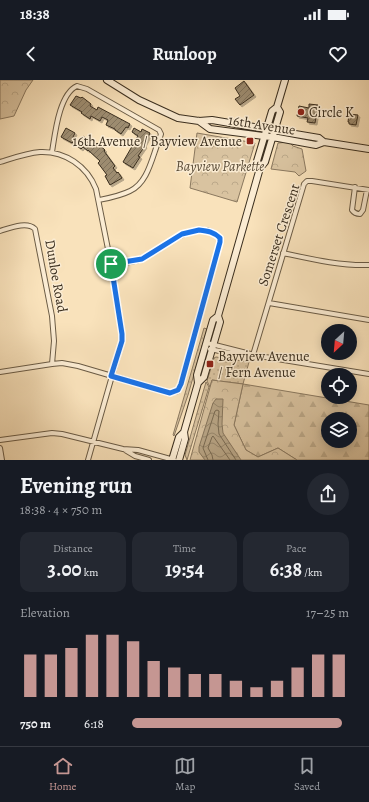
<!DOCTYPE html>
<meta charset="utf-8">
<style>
body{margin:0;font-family:Alegreya,serif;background:#242831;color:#f1f3f6;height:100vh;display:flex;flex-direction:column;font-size:15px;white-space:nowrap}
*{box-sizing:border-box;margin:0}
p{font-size:13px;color:#9ea1a6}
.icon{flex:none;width:22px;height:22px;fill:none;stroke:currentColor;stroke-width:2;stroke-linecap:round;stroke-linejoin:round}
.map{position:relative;height:380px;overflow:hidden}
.side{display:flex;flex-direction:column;background:#171b24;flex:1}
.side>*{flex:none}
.needle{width:26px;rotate:206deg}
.buttons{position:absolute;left:321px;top:244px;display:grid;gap:8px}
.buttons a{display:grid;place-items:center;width:36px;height:36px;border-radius:50%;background:#171b24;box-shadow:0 2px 10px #0003;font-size:20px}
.pin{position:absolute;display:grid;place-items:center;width:34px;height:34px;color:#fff;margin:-17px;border:2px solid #fff;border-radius:50%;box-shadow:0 1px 4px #0007}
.round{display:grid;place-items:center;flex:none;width:42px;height:42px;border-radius:21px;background:#242831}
.summary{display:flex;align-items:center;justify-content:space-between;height:68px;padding:0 20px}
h1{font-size:22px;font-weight:700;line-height:30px}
.stats{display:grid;grid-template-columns:repeat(3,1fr);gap:6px;height:68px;padding:4px 20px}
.stats div{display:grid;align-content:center;border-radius:10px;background:#242831;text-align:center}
.stats b{font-size:20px;font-weight:700}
.stats small{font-size:11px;font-weight:400}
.stats p{font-size:11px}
.chart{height:112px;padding:8px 20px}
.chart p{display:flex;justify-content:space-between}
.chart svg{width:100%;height:72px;margin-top:4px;stroke:#c59692;stroke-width:6}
ul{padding:0 20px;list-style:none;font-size:13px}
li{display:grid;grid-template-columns:64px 48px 1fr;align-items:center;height:30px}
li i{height:10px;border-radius:5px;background:#c59692}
.status{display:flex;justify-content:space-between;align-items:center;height:28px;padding:0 20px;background:#171b24;direction:ltr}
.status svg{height:11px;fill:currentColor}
header{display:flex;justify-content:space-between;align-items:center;height:52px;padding:0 20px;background:#171b24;font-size:18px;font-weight:700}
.menu{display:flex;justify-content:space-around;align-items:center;height:56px;border-top:1px solid #363941;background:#171b24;font-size:11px;color:#9ea1a6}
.menu a{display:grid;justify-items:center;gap:2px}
.menu .current{color:#c59692}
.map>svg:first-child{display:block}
</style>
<div class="status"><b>18:38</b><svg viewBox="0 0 49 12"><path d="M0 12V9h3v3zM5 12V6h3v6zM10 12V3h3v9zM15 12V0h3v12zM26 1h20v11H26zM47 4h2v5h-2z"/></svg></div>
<header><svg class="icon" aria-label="back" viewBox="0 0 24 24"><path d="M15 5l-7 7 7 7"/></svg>Runloop<svg class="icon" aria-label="heart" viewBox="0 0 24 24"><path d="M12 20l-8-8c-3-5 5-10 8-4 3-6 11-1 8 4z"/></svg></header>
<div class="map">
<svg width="369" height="380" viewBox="0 0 369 380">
<defs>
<pattern id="grass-dots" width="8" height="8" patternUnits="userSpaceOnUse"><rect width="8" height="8" fill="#d9c3a0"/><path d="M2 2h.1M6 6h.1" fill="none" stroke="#bba889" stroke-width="1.8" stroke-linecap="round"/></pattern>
<pattern id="forest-firs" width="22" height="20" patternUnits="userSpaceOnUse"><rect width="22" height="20" fill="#d9c3a0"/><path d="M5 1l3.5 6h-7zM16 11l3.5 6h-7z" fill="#bba889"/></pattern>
<pattern id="park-crowns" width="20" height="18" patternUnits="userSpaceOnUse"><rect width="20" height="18" fill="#d9c3a0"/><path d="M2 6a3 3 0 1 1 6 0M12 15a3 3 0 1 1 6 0" fill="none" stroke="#bba889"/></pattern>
<pattern id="water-waves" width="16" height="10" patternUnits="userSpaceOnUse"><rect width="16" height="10" fill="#b8a586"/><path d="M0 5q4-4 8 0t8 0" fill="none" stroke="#97876d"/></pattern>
<pattern id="building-hatch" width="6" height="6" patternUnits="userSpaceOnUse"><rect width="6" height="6" fill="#9d8c70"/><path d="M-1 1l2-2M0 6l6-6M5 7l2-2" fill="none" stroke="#81735b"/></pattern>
<filter id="shadow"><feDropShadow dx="2" dy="2" stdDeviation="0" flood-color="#0004"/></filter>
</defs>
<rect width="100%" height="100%" fill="#f9e2bb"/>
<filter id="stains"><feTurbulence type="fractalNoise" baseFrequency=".005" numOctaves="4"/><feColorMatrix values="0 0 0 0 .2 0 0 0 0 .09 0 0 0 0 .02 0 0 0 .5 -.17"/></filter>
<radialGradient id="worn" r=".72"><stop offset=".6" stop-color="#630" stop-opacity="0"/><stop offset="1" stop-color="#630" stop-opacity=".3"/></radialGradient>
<path fill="url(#grass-dots)" stroke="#8a785f" d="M204 248 207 249 188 315 174 356 173 355Z
M216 277 249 282 243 304 212 300 210 307 207 301 214 278Z
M206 302 209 307 187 380 185 375Z"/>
<path fill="url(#forest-firs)" stroke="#8a785f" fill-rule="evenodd" d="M243 304 369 325V380H297L278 368 258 377 246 370 234 345ZM328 339H350V361H328Z"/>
<path fill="url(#park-crowns)" stroke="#8a785f" d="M0 0H33L26 10 14 36 0 39Z
M197 53 255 63 237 122 190 108Z
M289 62 293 66 302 69 306 91 299 96 295 92 271 89 278 63Z
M212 300 243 304 234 345 246 370 258 377 278 368 297 380H190Z"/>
<path fill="url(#water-waves)" stroke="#86755c" d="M216 319H223L222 344 223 353 241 380H205L199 372V367L213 323Z"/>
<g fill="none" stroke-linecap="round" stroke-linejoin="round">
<path stroke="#796a52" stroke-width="1" d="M208 380 203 368 215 331 217 330 219 331 218 344 219 354 236 380
M213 380 212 375 208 368 212 357 213 356 230 380"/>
</g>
<path fill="url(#building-hatch)" stroke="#3a2e1e" filter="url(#shadow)" d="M244 1 254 15 240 25 235 19 240 16 235 8Z
M76 16 81 18 82 17 86 20 91 24 90 26 97 30 98 27 130 44 128 48 126 47 121 54 115 50V49L106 45 108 40 102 37 100 41 91 36 90 39 81 33 82 32 70 25Z
M309 24 318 25 315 43 307 42 308 38 297 36 299 26 309 28Z
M349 34 358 35 356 45 349 44V42H348Z
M66 48 75 53 72 59 78 62 83 56 95 66 97 63 105 70 104 71 115 86 113 88 117 93 118 92 122 98 110 105 105 96 107 95 98 83 100 81 88 70V71L83 67 81 69 72 62V63L61 57Z
M134 48 141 52 142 49 150 53 144 65 145 66 138 76 140 77 133 88 123 82 138 56 132 52Z"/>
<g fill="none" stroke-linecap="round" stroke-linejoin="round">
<defs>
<path id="street" d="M52 72C55 54 59 14 77 6L87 9 159 50 161 54 159 60C152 77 148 103 130 111 120 116 109 118 99 120
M0 82C13 78 27 73 40 72 65 71 87 86 96 109L111 184 122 254V261L88 380
M355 107 352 130C354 133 356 134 360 134L363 130 367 110
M0 151C10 148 27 141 35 149L52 236 54 261 52 284
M283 173C311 179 340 186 369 185
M269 223 369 240
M207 263 259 276 369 294
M210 269 229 273 236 272
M253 275 304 104 307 101H312L369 110
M0 292 52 284 62 283 78 286 170 313 178 311 181 305 220 162V158C198 134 163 169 142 179 133 183 121 183 111 184
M0 360 52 353 62 354 123 369 138 370 174 380
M0 368 2 380
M125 370 135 376 149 380"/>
<path id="secondary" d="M107 0 139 20 178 38 199 41 212 40 319 58 324 62
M199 41 210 49 278 58 316 65 324 62 369 69
M260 88 257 81 272 31 277 27 285 0
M198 303 204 297 220 242 218 236 260 88 265 82 280 32 277 27
M172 380 179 357 184 352
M179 380 185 359 184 352 198 303 197 295 213 240 218 236"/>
</defs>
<use href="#street" stroke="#6a5b45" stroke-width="6"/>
<use href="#secondary" stroke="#3a2e1e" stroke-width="8"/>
<use href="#street" stroke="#fbecd3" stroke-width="4"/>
<use href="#secondary" stroke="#fbecd3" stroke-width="6"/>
</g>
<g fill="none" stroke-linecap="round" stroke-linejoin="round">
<defs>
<path id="route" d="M199 150C208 151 214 152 220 158V162L181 304 178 310 170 313 111 296 122 261V254L111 184 142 179 182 154Z"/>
</defs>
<use href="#route" stroke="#fff" stroke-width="8"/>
<use href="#route" stroke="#1a73e8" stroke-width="5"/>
</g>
<g fill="#8f2418" stroke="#fbecd3" stroke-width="1.5">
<circle cx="301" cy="32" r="4"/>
<rect x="246" y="57" width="8" height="8" rx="2"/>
<rect x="206" y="280" width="8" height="8" rx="2"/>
</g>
<g text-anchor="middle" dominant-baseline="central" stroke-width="3" stroke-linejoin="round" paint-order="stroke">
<g font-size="14" fill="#3a2e1e" stroke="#fbecd3" text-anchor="start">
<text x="309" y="32">Circle K</text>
<text x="242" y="61" text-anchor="end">16th Avenue / Bayview Avenue</text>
<text x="218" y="276">Bayview Avenue<tspan x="218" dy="16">/ Fern Avenue</tspan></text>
</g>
<g font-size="14" fill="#3a2e1e" stroke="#fbecd3">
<text transform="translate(262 45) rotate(9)">16th Avenue</text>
<text transform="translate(279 155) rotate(-72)">Somerset Crescent</text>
<text transform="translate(56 196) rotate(80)">Dunloe Road</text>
</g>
<g font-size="14" font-style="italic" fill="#5a4c38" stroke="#fbecd3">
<text x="220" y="86">Bayview Parkette</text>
</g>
</g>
<rect width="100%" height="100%" filter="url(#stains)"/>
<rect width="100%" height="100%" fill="url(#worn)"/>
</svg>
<div class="buttons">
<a><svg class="needle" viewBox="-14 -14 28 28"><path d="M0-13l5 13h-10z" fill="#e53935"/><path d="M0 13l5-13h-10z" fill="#9ea1a6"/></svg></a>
<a><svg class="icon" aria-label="locate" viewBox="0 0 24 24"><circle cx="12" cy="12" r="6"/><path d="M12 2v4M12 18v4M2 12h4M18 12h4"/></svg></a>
<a><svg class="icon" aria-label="layers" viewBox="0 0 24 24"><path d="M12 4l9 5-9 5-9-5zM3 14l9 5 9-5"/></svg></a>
</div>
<div class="pin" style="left:111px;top:184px;background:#1e9e55"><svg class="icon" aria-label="arrive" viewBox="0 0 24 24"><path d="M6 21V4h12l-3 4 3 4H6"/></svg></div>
</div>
<section class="side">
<div class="summary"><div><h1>Evening run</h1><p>18:38 · 4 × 750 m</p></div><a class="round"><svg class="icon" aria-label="share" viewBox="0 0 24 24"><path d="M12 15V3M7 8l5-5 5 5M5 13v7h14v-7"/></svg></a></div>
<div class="stats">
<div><p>Distance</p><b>3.00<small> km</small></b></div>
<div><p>Time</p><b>19:54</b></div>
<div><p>Pace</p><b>6:38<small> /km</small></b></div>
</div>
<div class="chart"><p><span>Elevation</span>17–25 m</p>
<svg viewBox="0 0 160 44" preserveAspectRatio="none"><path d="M5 44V18M15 44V18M25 44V14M35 44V6M45 44V6M55 44V10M65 44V22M75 44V26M85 44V30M95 44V30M105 44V34M115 44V38M125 44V34M135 44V26M145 44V18M155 44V18"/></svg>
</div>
<ul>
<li><b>750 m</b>6:18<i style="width:97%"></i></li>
</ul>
</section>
<nav class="menu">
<a class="current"><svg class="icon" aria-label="home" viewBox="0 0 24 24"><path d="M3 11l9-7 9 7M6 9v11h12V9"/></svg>Home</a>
<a><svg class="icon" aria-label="map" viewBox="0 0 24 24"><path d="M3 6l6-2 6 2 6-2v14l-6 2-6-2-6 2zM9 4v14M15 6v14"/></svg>Map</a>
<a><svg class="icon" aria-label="saved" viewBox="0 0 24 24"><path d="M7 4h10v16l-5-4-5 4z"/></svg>Saved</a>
</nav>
